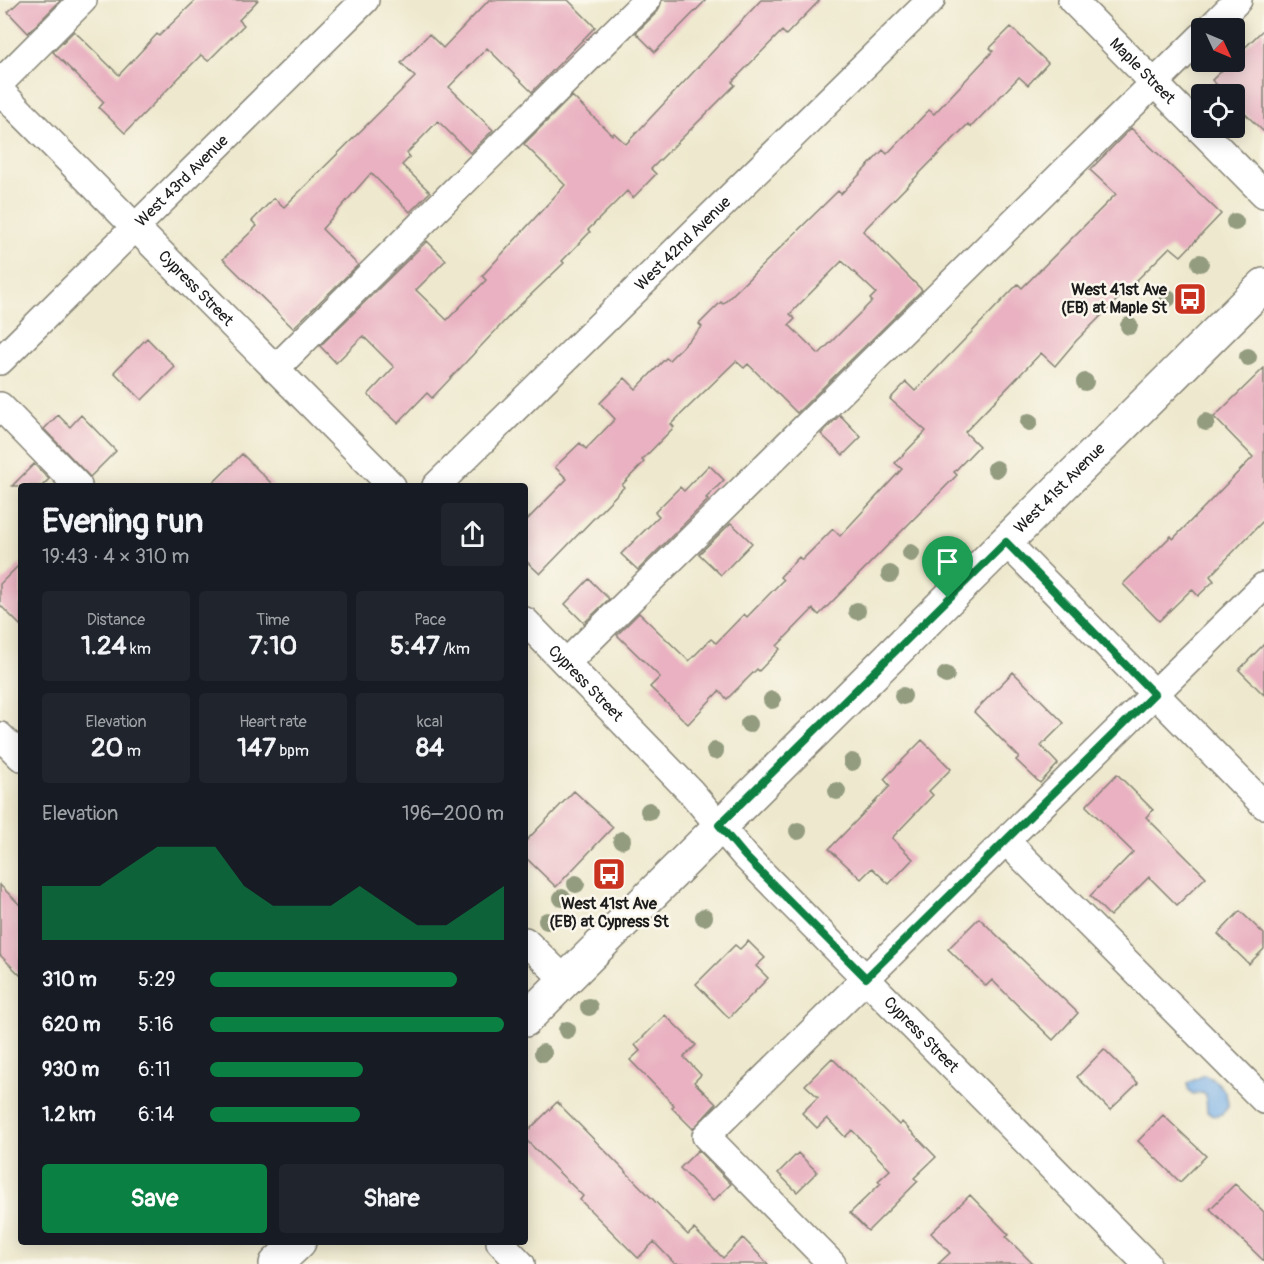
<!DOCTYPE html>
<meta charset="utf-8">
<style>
body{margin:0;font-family:Pangolin,sans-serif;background:#20242c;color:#f1f3f6;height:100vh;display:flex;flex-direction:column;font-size:22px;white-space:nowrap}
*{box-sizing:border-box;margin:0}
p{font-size:20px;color:#9ea1a6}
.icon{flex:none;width:33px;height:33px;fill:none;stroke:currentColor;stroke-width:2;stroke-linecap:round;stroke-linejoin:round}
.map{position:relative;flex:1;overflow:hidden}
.drawer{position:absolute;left:18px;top:483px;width:510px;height:762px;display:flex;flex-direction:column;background:#171b24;border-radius:6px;box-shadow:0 3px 15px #0003}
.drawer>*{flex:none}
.needle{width:39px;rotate:134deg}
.buttons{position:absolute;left:1191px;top:18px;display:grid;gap:12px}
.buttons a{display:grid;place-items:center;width:54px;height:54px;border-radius:6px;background:#171b24;box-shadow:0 3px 15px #0003;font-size:30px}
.pin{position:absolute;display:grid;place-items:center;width:51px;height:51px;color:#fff;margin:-62px -26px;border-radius:50% 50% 50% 0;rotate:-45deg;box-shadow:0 0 6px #0007}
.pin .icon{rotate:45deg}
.round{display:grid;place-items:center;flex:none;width:63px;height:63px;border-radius:6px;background:#20242c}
.overview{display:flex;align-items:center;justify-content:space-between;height:102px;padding:0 24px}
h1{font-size:33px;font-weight:700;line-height:45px}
.figures{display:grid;grid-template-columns:repeat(3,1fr);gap:9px;height:102px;padding:6px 24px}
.figures div{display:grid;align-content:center;border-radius:6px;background:#20242c;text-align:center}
.figures b{font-size:26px;font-weight:700}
.figures small{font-size:16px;font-weight:400}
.figures p{font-size:16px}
.chart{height:168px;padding:12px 24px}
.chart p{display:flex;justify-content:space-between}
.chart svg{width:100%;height:108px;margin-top:6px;fill:#0b8043;opacity:.7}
.button{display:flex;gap:12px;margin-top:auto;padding:12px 24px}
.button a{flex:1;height:69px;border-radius:6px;background:#0b8043;color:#fff;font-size:24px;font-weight:700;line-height:69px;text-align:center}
.button a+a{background:#20242c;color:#f1f3f6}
ul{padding:0 24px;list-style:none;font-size:20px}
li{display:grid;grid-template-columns:96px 72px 1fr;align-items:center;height:45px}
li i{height:15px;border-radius:8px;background:#0b8043}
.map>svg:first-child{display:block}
</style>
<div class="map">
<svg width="1264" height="1264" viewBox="0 0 1264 1264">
<rect width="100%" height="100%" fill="#fbf7ec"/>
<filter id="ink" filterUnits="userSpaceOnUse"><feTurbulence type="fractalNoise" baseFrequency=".0167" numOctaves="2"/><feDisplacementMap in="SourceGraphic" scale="12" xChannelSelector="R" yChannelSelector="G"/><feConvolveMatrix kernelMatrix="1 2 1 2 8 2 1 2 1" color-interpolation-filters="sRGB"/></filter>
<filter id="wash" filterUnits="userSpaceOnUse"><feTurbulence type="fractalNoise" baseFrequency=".008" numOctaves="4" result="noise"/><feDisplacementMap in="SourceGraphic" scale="24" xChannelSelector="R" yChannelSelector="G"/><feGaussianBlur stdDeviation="1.35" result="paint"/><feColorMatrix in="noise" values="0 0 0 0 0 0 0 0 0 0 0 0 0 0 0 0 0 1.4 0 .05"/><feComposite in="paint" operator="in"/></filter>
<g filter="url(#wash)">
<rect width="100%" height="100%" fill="#eee9ce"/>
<path fill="#76aee5" stroke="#496580" stroke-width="1.5" d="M1204 1075C1219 1081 1228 1090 1228 1107L1222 1114 1214 1116 1207 1112 1206 1095 1202 1093 1193 1094 1188 1089V1083Z"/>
<g id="blocks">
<path fill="#e9b1c1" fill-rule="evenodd" d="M21 0H61L28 33 8 12Z
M196 0H258L239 20 244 25 208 61 201 55 125 133 99 108 104 102 53 52 74 31 119 75 157 34 159 36Z
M489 0H568L595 27 532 92 487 48 449 87 493 130 470 153 438 121 407 153 410 157 402 165 430 192 410 212 371 173 322 229 358 265 293 328 223 259 257 226 252 221 274 198 284 207 415 77 401 63 429 34 443 48Z
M662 0H706L655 52 636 33 658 11Z
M761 0H820L786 35 782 31 732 82 735 85 651 169 656 174 633 198 627 191 588 230 590 232 562 261 564 263 516 309 432 398 427 393 398 423 368 395 394 367 363 336 336 363 320 346 427 241 446 260 416 290 447 320 486 280 482 276 565 185 524 144 572 96 612 135 614 133 626 144Z
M1011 27 1048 63 1028 85 1019 77 971 127 968 124 863 231 922 290 797 413 748 364 744 368 736 361 671 424 674 427 642 460 644 462 622 485 624 487 540 574 525 560V522L567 479 555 467 580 443 586 449 615 419 600 403 625 378 636 389 666 358 669 360 702 327 699 324 721 302 723 304 838 191 841 194 883 150 887 154 929 110 934 114 993 51 990 48ZM842 261 876 293 870 299 872 301 819 354 789 325 795 319 790 314Z
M1264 29V132L1234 103V94H1226L1212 80 1231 62H1234V58Z
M1131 128 1221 214 1181 256 1170 247 1076 341 1055 366 1041 353 965 432 979 446 954 472 957 475 819 615 813 609 777 646 780 649 759 671 757 669 727 699 719 691 688 724 650 687 660 677 617 635 639 613 689 661 711 639 716 643 744 614 747 617 783 580 780 577 799 557 802 560 833 529 840 536 902 469 895 463 926 431 890 399 906 382 915 391 1018 284 1022 288 1116 194 1090 170Z
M147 338 175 367 142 400 114 372Z
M1264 368V520L1210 576 1214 581 1198 596 1192 589 1159 621 1123 584 1171 536 1173 539 1253 457 1214 417Z
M58 415 70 427 81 415 116 451 90 477 44 429Z
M840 415 861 437 843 455 821 434Z
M242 454 274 486H210Z
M34 464 49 479 42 486H12Z
M709 465 724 480 706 498 708 500 638 570 621 554 659 516 655 512 680 487 684 491Z
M731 523 752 543 721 575 699 554Z
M21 563V626L0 605V584Z
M589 579 609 599 584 623 565 604Z
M1264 644V695L1239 670Z
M1013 672 1064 723 1041 746 1058 764 1040 783 1016 760 1019 757 974 712Z
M922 740 951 769 929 791 933 795 892 838 913 859 889 884 872 868 861 879 829 849 890 786 884 779Z
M1117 774 1153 810 1146 817 1206 877 1177 905 1149 877 1110 916 1090 896 1133 852 1086 806Z
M574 791 613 827 556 887 525 857V842Z
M0 885 21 906V976L0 955Z
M1240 911 1264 934V949L1249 964 1218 934Z
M979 918 1078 1013 1053 1040 992 980 986 986 948 949Z
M748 941 765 958 756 966 768 978 729 1018 696 984 735 945 740 949Z
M665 1015 696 1045 684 1057 701 1075 694 1082 716 1104 693 1129 672 1108 674 1105 630 1060 640 1051 635 1045Z
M1104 1049 1138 1083 1110 1110 1077 1077Z
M832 1058 899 1125 902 1122 936 1157 914 1178 918 1181 868 1231 850 1213 881 1183 878 1181 890 1170 852 1130 845 1137 827 1118 817 1128 802 1113 818 1097 805 1085Z
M557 1102 688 1235 694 1229 723 1258 743 1238 768 1264H675L654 1242 638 1258 580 1200 583 1196 525 1139V1134Z
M1163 1115 1206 1156 1180 1182 1138 1141Z
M698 1150 731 1184 713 1201 680 1168Z
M798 1153 817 1172 797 1192 778 1173Z
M1235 1184 1264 1212V1261L1210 1209Z
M970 1195 1009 1235 1006 1237 1033 1264H938L950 1253 931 1233Z"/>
</g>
</g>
<g filter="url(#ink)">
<use href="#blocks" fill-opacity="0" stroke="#858275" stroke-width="1.5"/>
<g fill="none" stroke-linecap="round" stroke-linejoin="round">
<defs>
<g id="minor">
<path id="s1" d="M1072 0 1264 194"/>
<path d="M1210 28 1238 0"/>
<path d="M0 83 83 0"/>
<path id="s2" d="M0 91 392 486"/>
<path id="s3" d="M0 361 365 0"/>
<path d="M275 369 647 0"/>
<path d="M0 406 78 486"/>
<path id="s4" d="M436 486 931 0"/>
<path d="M1006 542 1264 805"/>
<path id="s5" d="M525 621 691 792 745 856 1147 1264"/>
<path d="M566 663 1202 36"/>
<path d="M0 736 21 757"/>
<path d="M1006 841 1264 1100"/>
<path d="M525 941 565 980"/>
<path d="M500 1242 521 1264"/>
<path d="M832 1264 706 1136 1264 586"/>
</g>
<g id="major">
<path id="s6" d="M525 1020 1264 285"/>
<path d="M276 1264 299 1242"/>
</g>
</defs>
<use href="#minor" stroke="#858275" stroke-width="30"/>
<use href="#major" stroke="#858275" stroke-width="36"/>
<use href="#minor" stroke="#fff" stroke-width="27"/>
<use href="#major" stroke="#fff" stroke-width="33"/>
</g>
<g fill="#949c80">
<circle cx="1235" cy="222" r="9"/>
<circle cx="1200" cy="263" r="9"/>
<circle cx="1168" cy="298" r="9"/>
<circle cx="1129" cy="326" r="9"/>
<circle cx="1248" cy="357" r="9"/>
<circle cx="1085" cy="382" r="9"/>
<circle cx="1029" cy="422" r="9"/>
<circle cx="1206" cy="422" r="9"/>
<circle cx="996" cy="469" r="9"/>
<circle cx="911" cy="553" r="9"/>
<circle cx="890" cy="574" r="9"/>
<circle cx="857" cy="611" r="9"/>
<circle cx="946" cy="675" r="9"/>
<circle cx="903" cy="696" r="9"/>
<circle cx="772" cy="700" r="9"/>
<circle cx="749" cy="724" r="9"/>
<circle cx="715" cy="751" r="9"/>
<circle cx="852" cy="762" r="9"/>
<circle cx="837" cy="791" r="9"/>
<circle cx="649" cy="811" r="9"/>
<circle cx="798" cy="831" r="9"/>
<circle cx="622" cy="840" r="9"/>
<circle cx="576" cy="884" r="9"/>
<circle cx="562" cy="898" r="9"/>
<circle cx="704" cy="917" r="9"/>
<circle cx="547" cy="921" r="9"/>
<circle cx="589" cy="1007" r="9"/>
<circle cx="567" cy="1030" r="9"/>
<circle cx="543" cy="1053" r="9"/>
</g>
</g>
<g fill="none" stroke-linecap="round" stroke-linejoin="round" filter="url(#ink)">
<defs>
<path id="route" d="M1006 542 1154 694 866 978 745 856 719 825Z"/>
</defs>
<use href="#route" stroke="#fff" stroke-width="12"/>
<use href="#route" stroke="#0b8043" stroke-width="8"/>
</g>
<defs>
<symbol id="bus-square" viewBox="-11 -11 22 22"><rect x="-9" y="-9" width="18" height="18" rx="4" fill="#c8321e" stroke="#fbf7ec"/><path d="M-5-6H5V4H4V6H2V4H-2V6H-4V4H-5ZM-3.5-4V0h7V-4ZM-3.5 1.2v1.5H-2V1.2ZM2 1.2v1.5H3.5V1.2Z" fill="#fff"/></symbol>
</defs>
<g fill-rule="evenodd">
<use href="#bus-square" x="1171" y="280" width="38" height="38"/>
<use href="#bus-square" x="590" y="855" width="38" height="38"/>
</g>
<g text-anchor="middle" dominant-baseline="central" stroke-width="5" stroke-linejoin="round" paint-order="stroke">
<g font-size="16" fill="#1c1c1c" stroke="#fbf7ec">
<text stroke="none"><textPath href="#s1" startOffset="100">Maple Street</textPath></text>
<text stroke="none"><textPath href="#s3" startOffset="256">West 43rd Avenue</textPath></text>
<text stroke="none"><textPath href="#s4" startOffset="346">West 42nd Avenue</textPath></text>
<text stroke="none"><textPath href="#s2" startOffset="278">Cypress Street</textPath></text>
<text stroke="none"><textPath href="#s6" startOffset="754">West 41st Avenue</textPath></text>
<text stroke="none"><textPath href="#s5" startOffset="87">Cypress Street</textPath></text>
<text stroke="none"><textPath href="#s5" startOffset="573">Cypress Street</textPath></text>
</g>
<g font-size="16" font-weight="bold" fill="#1c1c1c" stroke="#fbf7ec" text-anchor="end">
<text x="1167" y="290">West 41st Ave<tspan x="1167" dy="18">(EB) at Maple St</tspan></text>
<text x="609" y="904" text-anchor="middle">West 41st Ave<tspan x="609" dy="18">(EB) at Cypress St</tspan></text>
</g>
</g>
</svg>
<div class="buttons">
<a><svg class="needle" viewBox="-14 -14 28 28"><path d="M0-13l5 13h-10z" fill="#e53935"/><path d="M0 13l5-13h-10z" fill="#9ea1a6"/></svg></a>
<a><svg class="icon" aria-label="locate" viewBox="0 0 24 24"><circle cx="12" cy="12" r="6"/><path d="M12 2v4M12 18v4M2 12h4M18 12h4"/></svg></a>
</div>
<div class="pin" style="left:948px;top:598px;background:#1e9e55"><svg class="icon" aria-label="arrive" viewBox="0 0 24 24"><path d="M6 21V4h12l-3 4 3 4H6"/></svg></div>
<section class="drawer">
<div class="overview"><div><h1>Evening run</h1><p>19:43 · 4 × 310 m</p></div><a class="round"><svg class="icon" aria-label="share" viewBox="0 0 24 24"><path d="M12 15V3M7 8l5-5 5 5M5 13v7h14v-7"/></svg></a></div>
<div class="figures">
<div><p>Distance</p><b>1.24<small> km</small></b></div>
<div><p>Time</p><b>7:10</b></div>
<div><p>Pace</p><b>5:47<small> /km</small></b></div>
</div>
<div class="figures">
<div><p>Elevation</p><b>20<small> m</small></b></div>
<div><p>Heart rate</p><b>147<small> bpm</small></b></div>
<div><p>kcal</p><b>84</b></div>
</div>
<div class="chart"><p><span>Elevation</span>196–200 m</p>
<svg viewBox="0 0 160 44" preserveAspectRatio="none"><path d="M0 44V22L10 22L20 22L30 14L40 6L50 6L60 6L70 22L80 30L90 30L100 30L110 22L120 30L130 38L140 38L150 30L160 22V44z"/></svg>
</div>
<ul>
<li><b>310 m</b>5:29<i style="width:84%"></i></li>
<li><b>620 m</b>5:16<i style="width:100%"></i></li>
<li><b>930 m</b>6:11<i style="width:52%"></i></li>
<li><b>1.2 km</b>6:14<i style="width:51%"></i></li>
</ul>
<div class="button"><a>Save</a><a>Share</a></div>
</section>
</div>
